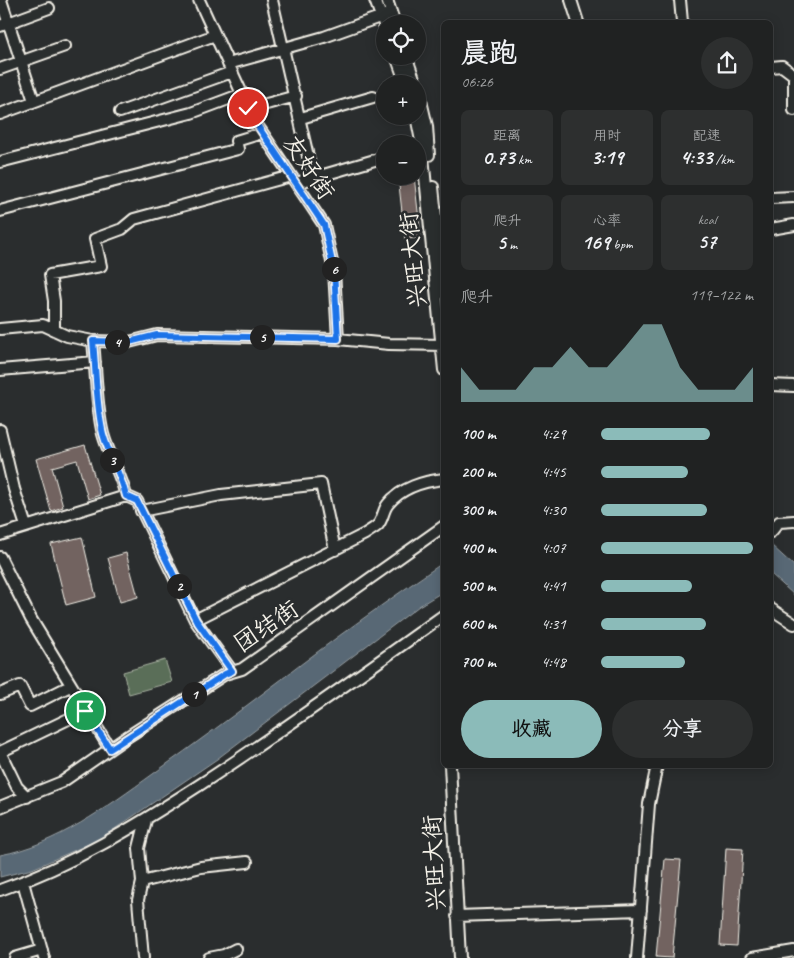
<!DOCTYPE html>
<html lang="zh">
<meta charset="utf-8">
<style>
body{margin:0;font-family:Caveat,"LXGW WenKai TC",sans-serif;background:#2d2f2f;color:#f1f3f6;height:100vh;display:flex;flex-direction:column;font-size:19px;white-space:nowrap}
*{box-sizing:border-box;margin:0}
p{font-size:16px;color:#a2a4a5}
.icon{flex:none;width:28px;height:28px;fill:none;stroke:currentColor;stroke-width:2;stroke-linecap:round;stroke-linejoin:round}
.map{position:relative;flex:1;overflow:hidden}
.sheet{position:absolute;left:441px;top:20px;width:332px;height:748px;display:flex;flex-direction:column;background:#202222;border-radius:8px;box-shadow:0 2px 12px #0003,0 0 0 1px #3d3f40}
.sheet>*{flex:none}
.tools{position:absolute;left:376px;top:15px;display:grid;gap:10px}
.tools a{display:grid;place-items:center;width:50px;height:50px;border-radius:50%;background:#202222;box-shadow:0 2px 12px #0003,0 0 0 1px #3d3f40;font-size:25px}
.pin{position:absolute;display:grid;place-items:center;width:42px;height:42px;color:#fff;margin:-21px;border:2px solid #fff;border-radius:50%;box-shadow:0 1px 5px #0007}
.km{position:absolute;width:25px;height:25px;margin:-12px;border-radius:50%;background:#222;color:#fff;font-size:14px;line-height:25px;text-align:center}
.round{display:grid;place-items:center;flex:none;width:52px;height:52px;border-radius:26px;background:#2d2f2f}
.overview{display:flex;align-items:center;justify-content:space-between;height:85px;padding:0 20px}
h1{font-size:28px;font-weight:600;line-height:38px}
.figures{display:grid;grid-template-columns:repeat(3,1fr);gap:8px;height:85px;padding:5px 20px}
.figures div{display:grid;align-content:center;border-radius:8px;background:#2d2f2f;text-align:center}
.figures b{font-size:21px;font-weight:600}
.figures small{font-size:14px;font-weight:400}
.figures p{font-size:14px}
.chart{height:140px;padding:10px 20px}
.chart p{display:flex;justify-content:space-between}
.chart svg{width:100%;height:90px;margin-top:5px;fill:#8bbbb9;opacity:.7}
.cta{display:flex;gap:10px;margin-top:auto;padding:10px 20px}
.cta a{flex:1;height:58px;border-radius:30px;background:#8bbbb9;color:#111;font-size:20px;font-weight:600;line-height:58px;text-align:center}
.cta a+a{background:#2d2f2f;color:#f1f3f6}
ul{padding:0 20px;list-style:none;font-size:16px}
li{display:grid;grid-template-columns:80px 60px 1fr;align-items:center;height:38px}
li i{height:12px;border-radius:6px;background:#8bbbb9}
.map>svg:first-child{display:block}
</style>
<div class="map">
<svg width="794" height="958" viewBox="0 0 794 958">
<rect width="100%" height="100%" fill="#2a2d2e"/>
<filter id="ink" filterUnits="userSpaceOnUse"><feTurbulence type="fractalNoise" baseFrequency=".02" numOctaves="2"/><feDisplacementMap in="SourceGraphic" scale="10" xChannelSelector="R" yChannelSelector="G"/><feConvolveMatrix kernelMatrix="1 2 1 2 8 2 1 2 1" color-interpolation-filters="sRGB"/></filter>
<g filter="url(#ink)">
<path fill="#5a6e59" stroke="#a7b0a0" d="M165 660 172 682 129 694 123 672Z"/>
<path fill="#586774" stroke="#969ea2" d="M771 545 794 566V595L771 574Z
M444 562V591L419 606 217 759 100 839 32 869 0 877V855C56 845 107 807 153 774 195 744 237 713 278 682 332 640 387 601 444 562Z"/>
<path fill="#726361" stroke="#f4f1e8" d="M398 176H414L421 238 405 239Z
M85 445 100 495 88 499 77 460 52 467 63 507 51 511 36 459Z
M82 537 96 597 66 605 51 544Z
M126 553 138 597 120 602 108 558Z
M726 848 743 849 737 946 720 945Z
M665 859 681 860 672 958 656 957Z"/>
<g fill="none" stroke-linecap="round" stroke-linejoin="round">
<defs>
<path id="minor" d="M1 0 34 101
M199 0 255 122 324 225 334 271 338 339
M272 0 313 178
M375 0 385 27
M387 0 395 24
M571 0 578 22
M680 0 682 22
M0 26 49 8
M396 56 406 84
M406 56 416 84
M228 64 324 37 391 13
M771 67 782 66 794 75
M0 69 65 46
M794 75V110
M418 88 427 126 429 155
M248 109 296 96
M120 112 232 72
M0 114 215 35
M416 116 422 146 444 370
M301 118 373 97
M0 162 191 113 242 94
M296 183 385 157
M433 187 444 293
M771 198 794 197
M0 211 238 149 236 141 262 133
M771 229 794 225
M0 329 43 325 67 336 93 341 129 342 157 335 338 339 389 344 444 345
M54 330V301L50 275 101 266 95 239 122 229 134 219 291 176
M93 341C96 370 96 406 103 434 109 456 121 474 126 496
M0 370 95 362
M771 385 794 386
M0 430 14 489 26 526
M141 511 221 495 321 484 335 550
M779 522 794 521
M771 532 779 522
M0 535 126 496 137 501 195 620 232 671
M0 557 31 619 110 749
M771 609 794 624
M195 620 365 534C369 531 375 528 378 525 383 519 383 510 388 504 401 488 424 481 444 479
M0 694 20 686 30 706 70 686
M0 752 85 711
M0 752 17 787 27 797
M450 765 460 958
M0 807 62 782 127 737 225 674 242 669 444 526
M23 882 44 958
M142 882 201 867 247 862
M0 890C73 865 136 826 201 784 284 730 364 672 444 615
M457 916 641 910
M15 958 42 950
M143 958 138 900 142 882 139 848 146 820
M209 958 224 955 236 949
M637 958 649 804 657 765
M752 958 794 951"/>
</defs>
<use href="#minor" stroke="#f4f1e8" stroke-width="14"/>
<use href="#minor" stroke="#2a2d2e" stroke-width="10"/>
</g>
</g>
<g fill="none" stroke-linecap="round" stroke-linejoin="round" filter="url(#ink)">
<defs>
<path id="route" d="M85 711 110 749 225 674 232 671 196 620 137 501 126 496C121 474 109 456 103 434 96 406 96 370 93 341L129 342 157 335 338 339 334 271 324 225 255 122 248 108"/>
</defs>
<use href="#route" stroke="#fff" stroke-width="10"/>
<use href="#route" stroke="#1a73e8" stroke-width="6"/>
</g>
<g text-anchor="middle" dominant-baseline="central" stroke-width="5" stroke-linejoin="round" paint-order="stroke">
<g font-size="24" fill="#f4f1e8" stroke="#2a2d2e">
<text transform="translate(309 167) rotate(56)">友好街</text>
<text transform="translate(413 260) rotate(-96)">兴旺大街</text>
<text transform="translate(266 626) rotate(-34)">团结街</text>
<text transform="translate(434 863) rotate(-93)">兴旺大街</text>
</g>
</g>
</svg>
<div class="tools">
<a><svg class="icon" aria-label="locate" viewBox="0 0 24 24"><circle cx="12" cy="12" r="6"/><path d="M12 2v4M12 18v4M2 12h4M18 12h4"/></svg></a>
<a>+</a>
<a>−</a>
</div>
<div class="pin" style="left:85px;top:711px;background:#1e9e55"><svg class="icon" aria-label="arrive" viewBox="0 0 24 24"><path d="M6 21V4h12l-3 4 3 4H6"/></svg></div>
<div class="pin" style="left:248px;top:108px;background:#d93025"><svg class="icon" aria-label="check" viewBox="0 0 24 24"><path d="M5 12l5 5 9-10"/></svg></div>
<b class="km" style="left:194px;top:694px">1</b>
<b class="km" style="left:179px;top:586px">2</b>
<b class="km" style="left:112px;top:460px">3</b>
<b class="km" style="left:117px;top:342px">4</b>
<b class="km" style="left:262px;top:337px">5</b>
<b class="km" style="left:334px;top:269px">6</b>
<section class="sheet">
<div class="overview"><div><h1>晨跑</h1><p>06:26</p></div><a class="round"><svg class="icon" aria-label="share" viewBox="0 0 24 24"><path d="M12 15V3M7 8l5-5 5 5M5 13v7h14v-7"/></svg></a></div>
<div class="figures">
<div><p>距离</p><b>0.73<small> km</small></b></div>
<div><p>用时</p><b>3:19</b></div>
<div><p>配速</p><b>4:33<small> /km</small></b></div>
</div>
<div class="figures">
<div><p>爬升</p><b>5<small> m</small></b></div>
<div><p>心率</p><b>169<small> bpm</small></b></div>
<div><p>kcal</p><b>57</b></div>
</div>
<div class="chart"><p><span>爬升</span>119–122 m</p>
<svg viewBox="0 0 160 44" preserveAspectRatio="none"><path d="M0 44V27L10 38L20 38L30 38L40 27L50 27L60 17L70 27L80 27L90 17L100 6L110 6L120 27L130 38L140 38L150 38L160 27V44z"/></svg>
</div>
<ul>
<li><b>100 m</b>4:29<i style="width:72%"></i></li>
<li><b>200 m</b>4:45<i style="width:57%"></i></li>
<li><b>300 m</b>4:30<i style="width:70%"></i></li>
<li><b>400 m</b>4:07<i style="width:100%"></i></li>
<li><b>500 m</b>4:41<i style="width:60%"></i></li>
<li><b>600 m</b>4:31<i style="width:69%"></i></li>
<li><b>700 m</b>4:48<i style="width:55%"></i></li>
</ul>
<div class="cta"><a>收藏</a><a>分享</a></div>
</section>
</div>
